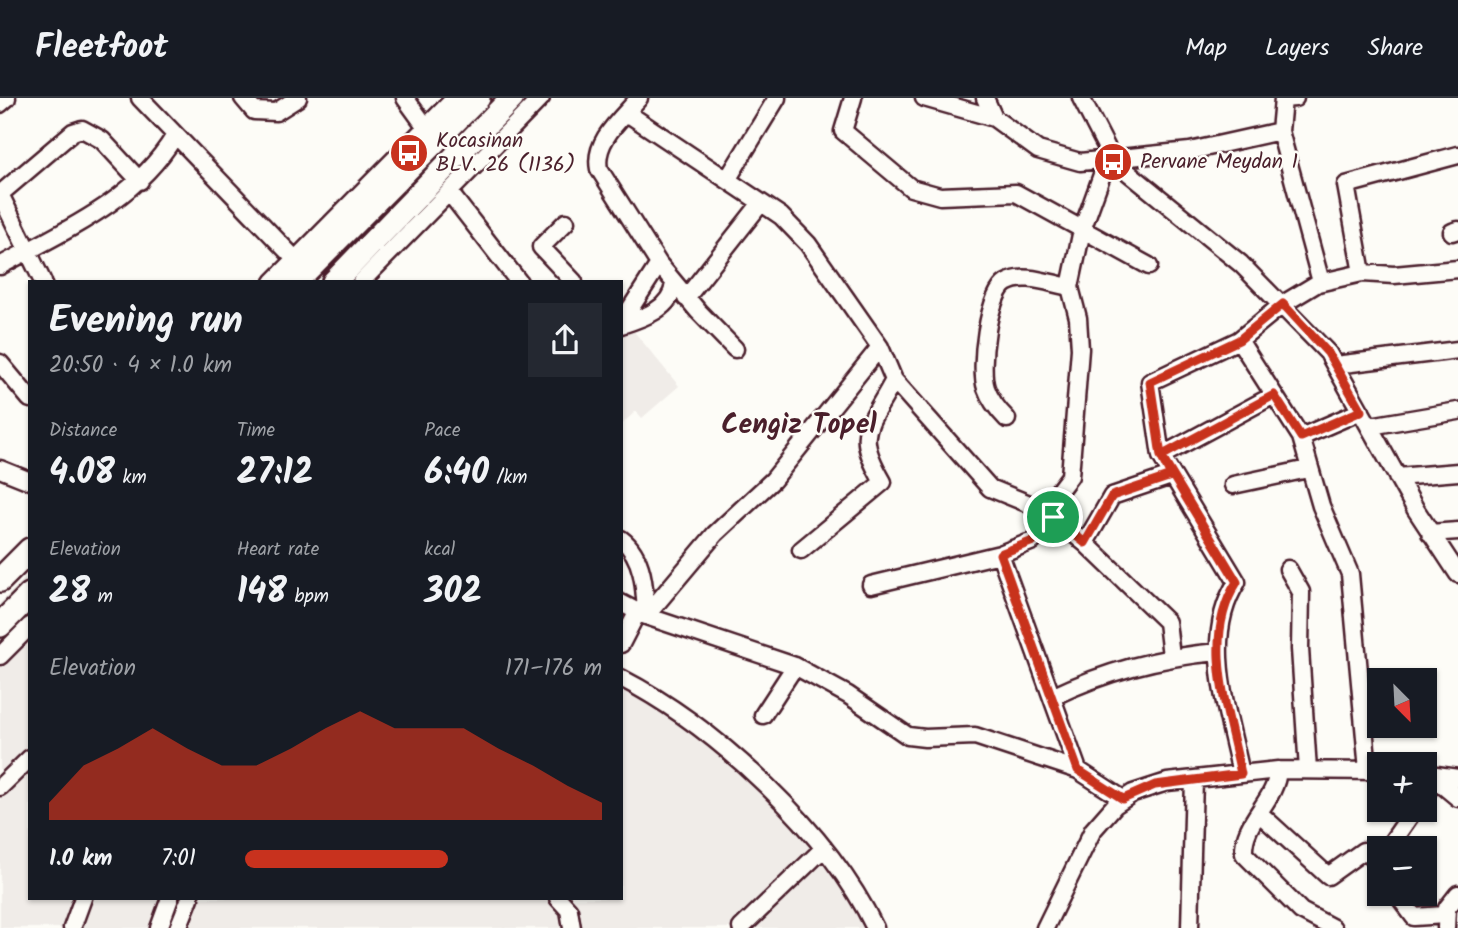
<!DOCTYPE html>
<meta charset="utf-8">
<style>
body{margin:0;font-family:Kalam,sans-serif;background:#242831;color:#f1f3f6;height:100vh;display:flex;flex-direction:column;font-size:26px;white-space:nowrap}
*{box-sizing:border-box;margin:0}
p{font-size:23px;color:#9ea1a6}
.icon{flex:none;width:38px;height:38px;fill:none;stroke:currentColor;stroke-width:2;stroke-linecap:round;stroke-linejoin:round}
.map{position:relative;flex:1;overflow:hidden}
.panel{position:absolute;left:28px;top:182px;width:595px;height:620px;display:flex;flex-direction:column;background:#171b24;border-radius:0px;box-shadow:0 2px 5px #0004}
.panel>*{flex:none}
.needle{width:46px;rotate:156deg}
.tools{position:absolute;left:1367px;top:570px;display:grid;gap:14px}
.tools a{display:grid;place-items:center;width:70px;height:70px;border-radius:0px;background:#171b24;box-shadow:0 2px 5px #0004;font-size:35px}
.pin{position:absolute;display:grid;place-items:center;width:60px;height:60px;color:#fff;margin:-30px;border:4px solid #fff;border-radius:50%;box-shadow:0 2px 7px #0007}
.round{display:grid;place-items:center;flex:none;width:74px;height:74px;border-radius:0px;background:#242831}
.headline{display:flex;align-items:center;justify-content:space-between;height:119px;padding:0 21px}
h1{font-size:38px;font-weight:700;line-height:52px}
.metrics{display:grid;grid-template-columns:repeat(3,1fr);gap:10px;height:119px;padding:7px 21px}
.metrics div{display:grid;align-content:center}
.metrics b{font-size:35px;font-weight:700}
.metrics small{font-size:19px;font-weight:400}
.metrics p{font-size:19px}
.chart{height:196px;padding:14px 21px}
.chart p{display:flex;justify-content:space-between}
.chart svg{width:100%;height:126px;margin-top:7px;fill:#c8321e;opacity:.7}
ul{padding:0 21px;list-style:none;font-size:23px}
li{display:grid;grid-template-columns:112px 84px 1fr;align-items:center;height:52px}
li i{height:18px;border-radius:9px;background:#c8321e}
header{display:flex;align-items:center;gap:42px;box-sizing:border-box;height:98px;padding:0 35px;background:#171b24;border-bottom:2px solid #363941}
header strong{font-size:33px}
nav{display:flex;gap:38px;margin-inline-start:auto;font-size:24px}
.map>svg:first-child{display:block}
</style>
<header>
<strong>Fleetfoot</strong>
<nav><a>Map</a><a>Layers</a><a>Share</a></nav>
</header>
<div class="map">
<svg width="1458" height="830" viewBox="0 0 1458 830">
<rect width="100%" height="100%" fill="#fdfcf7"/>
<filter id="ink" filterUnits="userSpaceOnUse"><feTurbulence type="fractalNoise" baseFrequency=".0143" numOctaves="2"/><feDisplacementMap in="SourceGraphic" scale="14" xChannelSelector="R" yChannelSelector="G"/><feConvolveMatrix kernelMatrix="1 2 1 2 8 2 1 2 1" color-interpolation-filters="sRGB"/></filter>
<g filter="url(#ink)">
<path fill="#f0ece8" d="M627 225 679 288 642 320 636 313 621 327V229Z
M30 475V800H621V580L795 715 876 830H0V505Z"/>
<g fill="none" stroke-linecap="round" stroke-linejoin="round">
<defs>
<path id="minor" d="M140 0 295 161
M243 0 254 13 276 14 298 0
M405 0 426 29
M639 0C622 20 593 43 599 71L659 166 698 213 735 251
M853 0 843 33 911 90 940 98 1016 95 1149 168
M924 0 994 20 1038 52 1080 64 1190 53 1280 33
M985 0 994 20
M1081 0 1113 62 1241 166 1328 255 1416 412 1458 476
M1295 0 1283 1 1280 33 1321 184
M0 6 7 0
M627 15 781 118 808 146 880 249 894 282C869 330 853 333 883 384L801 452
M727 82 777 0
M449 94 519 184
M566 124 541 149 574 184
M1452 134 1458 132
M0 168C65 132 134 104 174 39
M1362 175 1346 87 1458 57
M43 184 0 96 73 34 82 31 102 42 140 83
M273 184 455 0
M361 184 541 0
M686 200 761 105
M621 225 659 166
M621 227C643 220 672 211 674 185
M1239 242 1301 339 1321 408 1350 476 1368 672
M0 265 30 301
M1335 267 1458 252
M894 282 990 390 1044 412 1085 445 1167 524 1171 558
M1007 321C998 312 990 302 986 290 979 270 988 196 1006 185 1024 174 1051 186 1070 189
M1370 328 1458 313
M1301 339 1361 313
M1161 358 1274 297
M0 371 30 383
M1397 379 1458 374
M1233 387 1308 371
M1044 412 1070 378 1080 251 1078 220 1070 189 1082 132 1103 74 1113 62
M1430 435 1458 433
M621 441C644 458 645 492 646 518
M1085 445 1112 398 1171 378
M1000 456 1078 672 1123 701
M1288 471 1301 494 1300 551 1308 672
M871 487 1000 456 1033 443 1053 419
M621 505 646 518 795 568 848 597 908 638 925 640 975 638 1078 672
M646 518 715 436 773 382 880 249
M621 546 637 515
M0 558 30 528
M621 580C716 629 829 734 875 830
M1052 599C1106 573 1158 559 1218 554
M763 617 795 568
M1278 672C1276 704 1242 722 1244 756L1301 813 1333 830
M1241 676C1229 615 1200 541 1237 484L1161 358 1150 284 1239 242 1283 206 1318 185 1362 175 1394 177 1458 171
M1429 676 1458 700
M1429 676 1458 680
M0 689 30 660
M1424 698 1435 682
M1259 715 1328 778 1363 753 1369 754 1377 766
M1387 751 1414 712
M1397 796 1414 819 1445 817
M558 800 569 812 572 830
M72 830 83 800
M159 830 170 800
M178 830 190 800
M741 830 824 750
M1045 830 1093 732 1115 707 1133 695 1167 684 1278 672 1379 673
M1190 830 1194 681
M1446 830 1447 810 1458 796"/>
<path id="highway" d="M295 184 478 0
M334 184 512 0
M0 482 30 452
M0 527 30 497"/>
</defs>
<use href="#minor" stroke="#4a1f2b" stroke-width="21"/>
<use href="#highway" stroke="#4a1f2b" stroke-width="28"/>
<use href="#minor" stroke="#fdfcf7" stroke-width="16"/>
<use href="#highway" stroke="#fdfcf7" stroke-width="23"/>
</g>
</g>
<g fill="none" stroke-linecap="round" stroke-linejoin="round" filter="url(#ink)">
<defs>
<path id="route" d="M1053 419 1033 443 1000 456 1078 672 1123 701 1155 687 1241 676C1229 614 1200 541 1237 484L1161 358 1150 284 1239 242 1283 206 1328 255 1361 313 1301 339 1274 297 1161 358 1171 378 1112 398 1085 445 1053 419"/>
</defs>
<use href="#route" stroke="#fff" stroke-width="14"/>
<use href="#route" stroke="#c8321e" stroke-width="9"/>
</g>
<defs>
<symbol id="bus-disc" viewBox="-11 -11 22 22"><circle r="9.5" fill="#c8321e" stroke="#fdfcf7"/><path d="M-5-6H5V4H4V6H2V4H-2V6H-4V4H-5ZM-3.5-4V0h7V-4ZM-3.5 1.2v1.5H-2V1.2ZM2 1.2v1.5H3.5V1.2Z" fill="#fff"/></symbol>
</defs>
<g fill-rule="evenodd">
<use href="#bus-disc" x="387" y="33" width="44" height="44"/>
<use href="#bus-disc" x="1091" y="42" width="44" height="44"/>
</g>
<g text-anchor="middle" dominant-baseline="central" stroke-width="5" stroke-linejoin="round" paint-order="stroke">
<g font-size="21" fill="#4a1f2b" stroke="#fdfcf7" text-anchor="start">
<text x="436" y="43">Kocasinan<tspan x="436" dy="24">BLV. 26 (1136)</tspan></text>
<text x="1140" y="64">Pervane Meydan 1</text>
</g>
<g font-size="28" font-weight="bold" fill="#4a1f2b" stroke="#fdfcf7">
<text x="799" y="327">Cengiz Topel</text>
</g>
</g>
</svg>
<div class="tools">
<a><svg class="needle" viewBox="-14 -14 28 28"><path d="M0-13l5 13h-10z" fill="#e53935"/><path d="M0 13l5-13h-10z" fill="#9ea1a6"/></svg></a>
<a>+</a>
<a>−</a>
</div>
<div class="pin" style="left:1053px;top:419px;background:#1e9e55"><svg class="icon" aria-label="arrive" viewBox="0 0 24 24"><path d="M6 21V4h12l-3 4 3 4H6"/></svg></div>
<section class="panel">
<div class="headline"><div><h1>Evening run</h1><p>20:50 · 4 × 1.0 km</p></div><a class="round"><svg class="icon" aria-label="share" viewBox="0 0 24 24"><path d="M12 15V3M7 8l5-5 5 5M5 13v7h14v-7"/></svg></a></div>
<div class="metrics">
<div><p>Distance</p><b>4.08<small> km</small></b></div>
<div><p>Time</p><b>27:12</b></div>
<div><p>Pace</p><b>6:40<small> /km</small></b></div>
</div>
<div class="metrics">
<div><p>Elevation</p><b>28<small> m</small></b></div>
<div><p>Heart rate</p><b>148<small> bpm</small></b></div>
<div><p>kcal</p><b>302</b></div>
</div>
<div class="chart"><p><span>Elevation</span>171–176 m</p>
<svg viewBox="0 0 160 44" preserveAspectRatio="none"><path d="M0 44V38L10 25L20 19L30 12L40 19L50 25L60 25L70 19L80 12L90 6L100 12L110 12L120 12L130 19L140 25L150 32L160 38V44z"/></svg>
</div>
<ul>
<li><b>1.0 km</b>7:01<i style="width:57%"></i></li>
</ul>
</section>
</div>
